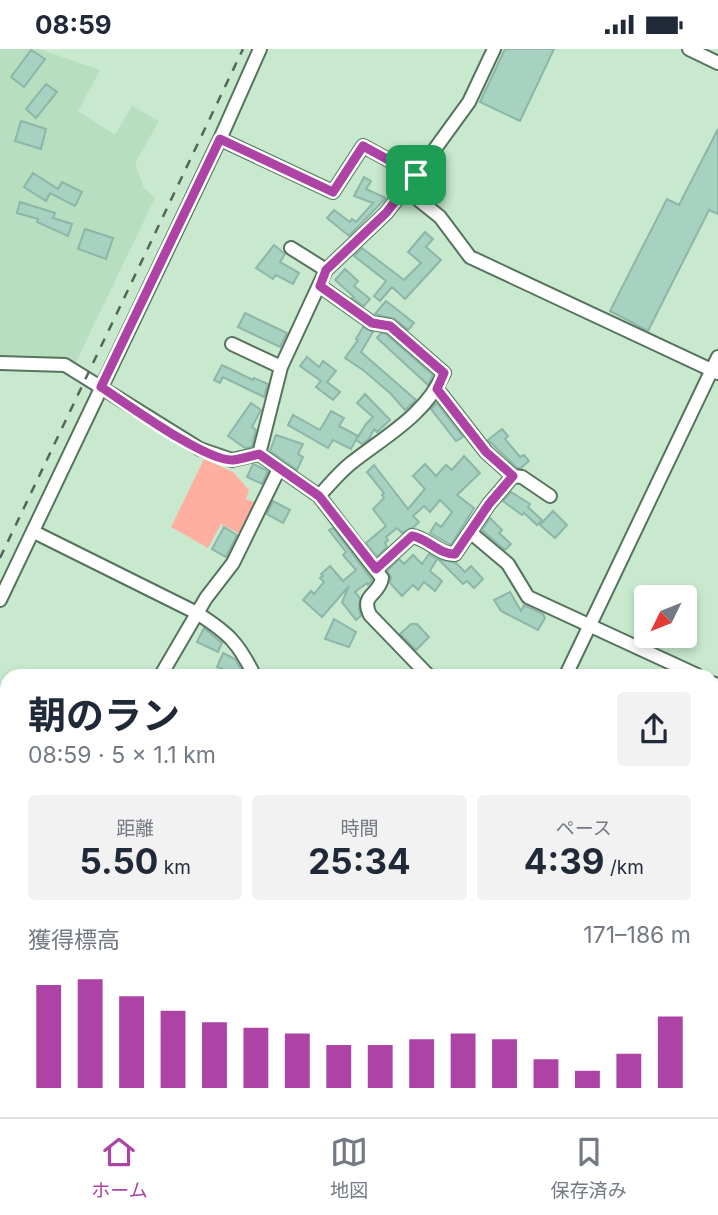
<!DOCTYPE html>
<html lang="ja">
<meta charset="utf-8">
<style>
body{margin:0;font-family:Inter,"Noto Sans JP",sans-serif;background:#f2f2f3;color:#1f2937;height:100vh;display:flex;flex-direction:column;font-size:26px;white-space:nowrap}
*{box-sizing:border-box;margin:0}
p{font-size:23px;color:#747a83}
.icon{flex:none;width:38px;height:38px;fill:none;stroke:currentColor;stroke-width:2;stroke-linecap:round;stroke-linejoin:round}
.map{position:relative;flex:1;overflow:hidden}
.drawer{position:absolute;left:0px;top:620px;width:719px;height:450px;display:flex;flex-direction:column;background:#fff;border-radius:21px 21px 0 0;box-shadow:0 4px 10px #0003}
.drawer>*{flex:none}
.needle{width:46px;rotate:227deg}
.buttons{position:absolute;left:634px;top:536px;display:grid;gap:14px}
.buttons a{display:grid;place-items:center;width:63px;height:63px;border-radius:7px;background:#fff;box-shadow:0 4px 10px #0003;font-size:35px}
.pin{position:absolute;display:grid;place-items:center;width:60px;height:60px;color:#fff;margin:-30px;border-radius:14px;box-shadow:0 4px 10px #0006}
.round{display:grid;place-items:center;flex:none;width:74px;height:74px;border-radius:7px;background:#f2f2f3}
.head{display:flex;align-items:center;justify-content:space-between;height:119px;padding:0 28px}
h1{font-size:38px;font-weight:700;line-height:52px}
.stats{display:grid;grid-template-columns:repeat(3,1fr);gap:10px;height:119px;padding:7px 28px}
.stats div{display:grid;align-content:center;border-radius:7px;background:#f2f2f3;text-align:center}
.stats b{font-size:35px;font-weight:700}
.stats small{font-size:19px;font-weight:400}
.stats p{font-size:19px}
.chart{height:196px;padding:14px 28px}
.chart p{display:flex;justify-content:space-between}
.chart svg{width:100%;height:126px;margin-top:7px;stroke:#ac43a5;stroke-width:6}
.status{display:flex;justify-content:space-between;align-items:center;height:49px;padding:0 35px;background:#fff;direction:ltr}
.status svg{height:19px;fill:currentColor}
.tabs{display:flex;justify-content:space-around;align-items:center;height:98px;border-top:2px solid #e0e1e3;background:#fff;font-size:19px;color:#747a83}
.tabs a{display:grid;justify-items:center;gap:4px}
.tabs .on{color:#ac43a5}
.map>svg:first-child{display:block}
</style>
<div class="status"><b>08:59</b><svg viewBox="0 0 49 12"><path d="M0 12V9h3v3zM5 12V6h3v6zM10 12V3h3v9zM15 12V0h3v12zM26 1h20v11H26zM47 4h2v5h-2z"/></svg></div>
<div class="map">
<svg width="718" height="1068" viewBox="0 0 718 1068">
<rect width="100%" height="100%" fill="#c8e9ce"/>
<path fill="#b7debe" d="M0 0H39L100 21 78 62 115 86 132 57 159 72 135 114 144 139 155 149 75 315 0 312Z"/>
<path fill="#ffafa0" d="M204 410 233 423 249 441 246 450 256 454 242 486 221 475 208 499 171 478Z"/>
<path fill="#a7d2c2" stroke="#8cb6a7" stroke-width="2" d="M505 0H554L520 72 480 53Z
M31 1 45 10 24 38 11 28Z
M46 35 57 43 36 69 26 60Z
M21 72 46 80 41 100 15 92Z
M718 80V165L709 161 648 282 610 262 667 150 679 156Z
M33 124 58 140 62 133 82 143 75 157 50 144 46 152 24 138Z
M364 128 371 132 366 140 386 149 349 187 327 169 334 161 350 173 352 170 356 173 373 154 354 147Z
M20 153 55 164 53 169 72 175 68 187 37 173 38 170 17 164Z
M85 180 113 189 106 210 78 200Z
M425 183 433 190 426 198 441 211 405 250 392 238 380 252 374 247 386 232 354 207 362 199 404 231 421 214 408 203Z
M274 196 285 205 280 213 299 224 293 235 276 226 273 230 256 219Z
M345 220 358 232 354 237 370 250 364 257 352 249 354 248 335 231Z
M386 252 414 274 408 281 395 270 375 265Z
M245 264 287 284 280 298 238 278Z
M363 278 373 283 361 303 416 351 405 361 390 344 363 321 345 309 358 291 356 290Z
M381 284 386 285 433 326 428 336 377 289Z
M307 308 319 318 323 312 336 322 327 333 340 343 333 351 316 338 321 332 300 317Z
M222 316 253 331 254 329 268 335 264 348 223 328 220 334 214 331Z
M365 345 390 371 377 383 374 380 369 390 362 395 356 391 366 375 373 368 357 354Z
M251 354 261 361 252 378 256 381 252 398 245 399 228 387Z
M437 354 463 388 456 392 431 360Z
M331 362 344 369 339 377 358 387 351 400 333 391 328 399 288 376 293 366 320 381Z
M502 380 508 387 505 390 520 408 524 406 529 412 521 419H517L488 391Z
M276 386 303 395 298 405 303 408 297 421 270 402Z
M464 407 480 424 457 446 474 459 451 496 430 484 436 474 441 478 452 463 440 451 430 463 424 457 413 467 419 473 414 478 402 484 397 479 386 488 388 491 385 494 387 498 377 508 366 494 386 477 373 460 384 449 382 446 384 444 367 423 374 416 408 460 425 440 413 427 425 415 436 427 446 416 452 421Z
M253 415 268 422 262 435 247 428Z
M511 443 530 455 528 458 542 471 537 476 524 464 522 466 503 452Z
M273 452 290 461 283 474 267 465Z
M553 462 567 476 555 489 540 476Z
M490 469 502 481 499 484 511 495 505 501 482 481Z
M224 478 237 486 226 508 212 500Z
M333 479 372 531 368 536 367 534 355 543 360 549 359 560 361 567 356 571 342 553 349 537 322 568 303 551 311 542 314 545 324 533 320 529 323 527 321 525 330 517 343 532 356 521 343 506 346 503 329 481Z
M429 505 437 510 430 522 442 532 435 542 424 533 418 541 413 536 402 547 390 534 391 528 387 522 399 510 404 515 413 506 422 515Z
M438 510 456 514 465 523 471 517 483 530 474 539 467 532 463 535Z
M510 543 521 562 524 556 543 565 545 569 538 581 501 562 494 551Z
M334 570 356 583 349 598 325 590Z
M411 575H417L429 588 416 601 400 585Z
M204 579 222 594 218 603 197 593Z
M223 604 235 610 241 620 238 626 217 618Z"/>
<g fill="none" stroke-linecap="round" stroke-linejoin="round">
<defs>
<path id="minor" d="M689 0 718 14
M220 90 333 143 363 97 416 126
M405 140 440 168 470 208 718 324
M291 199 326 221
M232 295 281 318
M0 314 65 316 200 400 232 411 259 405 319 447 382 529C379 547 360 545 370 566L428 626
M437 340 486 403 513 427
M259 405 281 318 326 221 386 164 416 126 469 53 494 0
M319 447C329 436 339 424 350 415 385 387 425 367 444 324L390 277 372 274 320 237
M34 483 197 564C228 584 238 593 254 626
M470 483 508 515 528 548 697 626
M376 520 412 487C427 489 439 506 455 505L489 455 513 427 522 428 550 447
M0 551 220 90 260 0
M161 626 206 549 233 514 279 420
M566 626 718 308
M712 634 718 636
M0 662 7 668
M0 862 7 863
M621 1062 633 1068
M34 1068 37 1062
M354 1068 357 1062"/>
</defs>
<use href="#minor" stroke="#56745d" stroke-width="16"/>
<use href="#minor" stroke="#fff" stroke-width="12"/>
<path stroke="#536657" stroke-width="2.5" stroke-dasharray="9 9" stroke-linecap="butt" d="M0 509 243 0
M712 970 718 966
M565 1068 574 1062"/>
</g>
<g fill="none" stroke-linecap="round" stroke-linejoin="round">
<defs>
<path id="route" d="M220 90 333 143 363 97 416 126 386 164 326 221 320 237 372 274 390 277 444 324 437 340 486 403 513 427 489 455 455 505C440 506 427 489 412 487L376 520 319 447 259 405C251 407 241 410 233 411 206 413 126 354 101 338Z"/>
</defs>
<use href="#route" stroke="#fff" stroke-width="14"/>
<use href="#route" stroke="#ac43a5" stroke-width="9"/>
</g>
</svg>
<div class="buttons">
<a><svg class="needle" viewBox="-14 -14 28 28"><path d="M0-13l5 13h-10z" fill="#e53935"/><path d="M0 13l5-13h-10z" fill="#747a83"/></svg></a>
</div>
<div class="pin" style="left:416px;top:126px;background:#1e9e55"><svg class="icon" aria-label="arrive" viewBox="0 0 24 24"><path d="M6 21V4h12l-3 4 3 4H6"/></svg></div>
<section class="drawer">
<div class="head"><div><h1>朝のラン</h1><p>08:59 · 5 × 1.1 km</p></div><a class="round"><svg class="icon" aria-label="share" viewBox="0 0 24 24"><path d="M12 15V3M7 8l5-5 5 5M5 13v7h14v-7"/></svg></a></div>
<div class="stats">
<div><p>距離</p><b>5.50<small> km</small></b></div>
<div><p>時間</p><b>25:34</b></div>
<div><p>ペース</p><b>4:39<small> /km</small></b></div>
</div>
<div class="chart"><p><span>獲得標高</span>171–186 m</p>
<svg viewBox="0 0 160 44" preserveAspectRatio="none"><path d="M5 44V8M15 44V6M25 44V12M35 44V17M45 44V21M55 44V23M65 44V25M75 44V29M85 44V29M95 44V27M105 44V25M115 44V27M125 44V34M135 44V38M145 44V32M155 44V19"/></svg>
</div>
</section>
</div>
<nav class="tabs">
<a class="on"><svg class="icon" aria-label="home" viewBox="0 0 24 24"><path d="M3 11l9-7 9 7M6 9v11h12V9"/></svg>ホーム</a>
<a><svg class="icon" aria-label="map" viewBox="0 0 24 24"><path d="M3 6l6-2 6 2 6-2v14l-6 2-6-2-6 2zM9 4v14M15 6v14"/></svg>地図</a>
<a><svg class="icon" aria-label="saved" viewBox="0 0 24 24"><path d="M7 4h10v16l-5-4-5 4z"/></svg>保存済み</a>
</nav>
